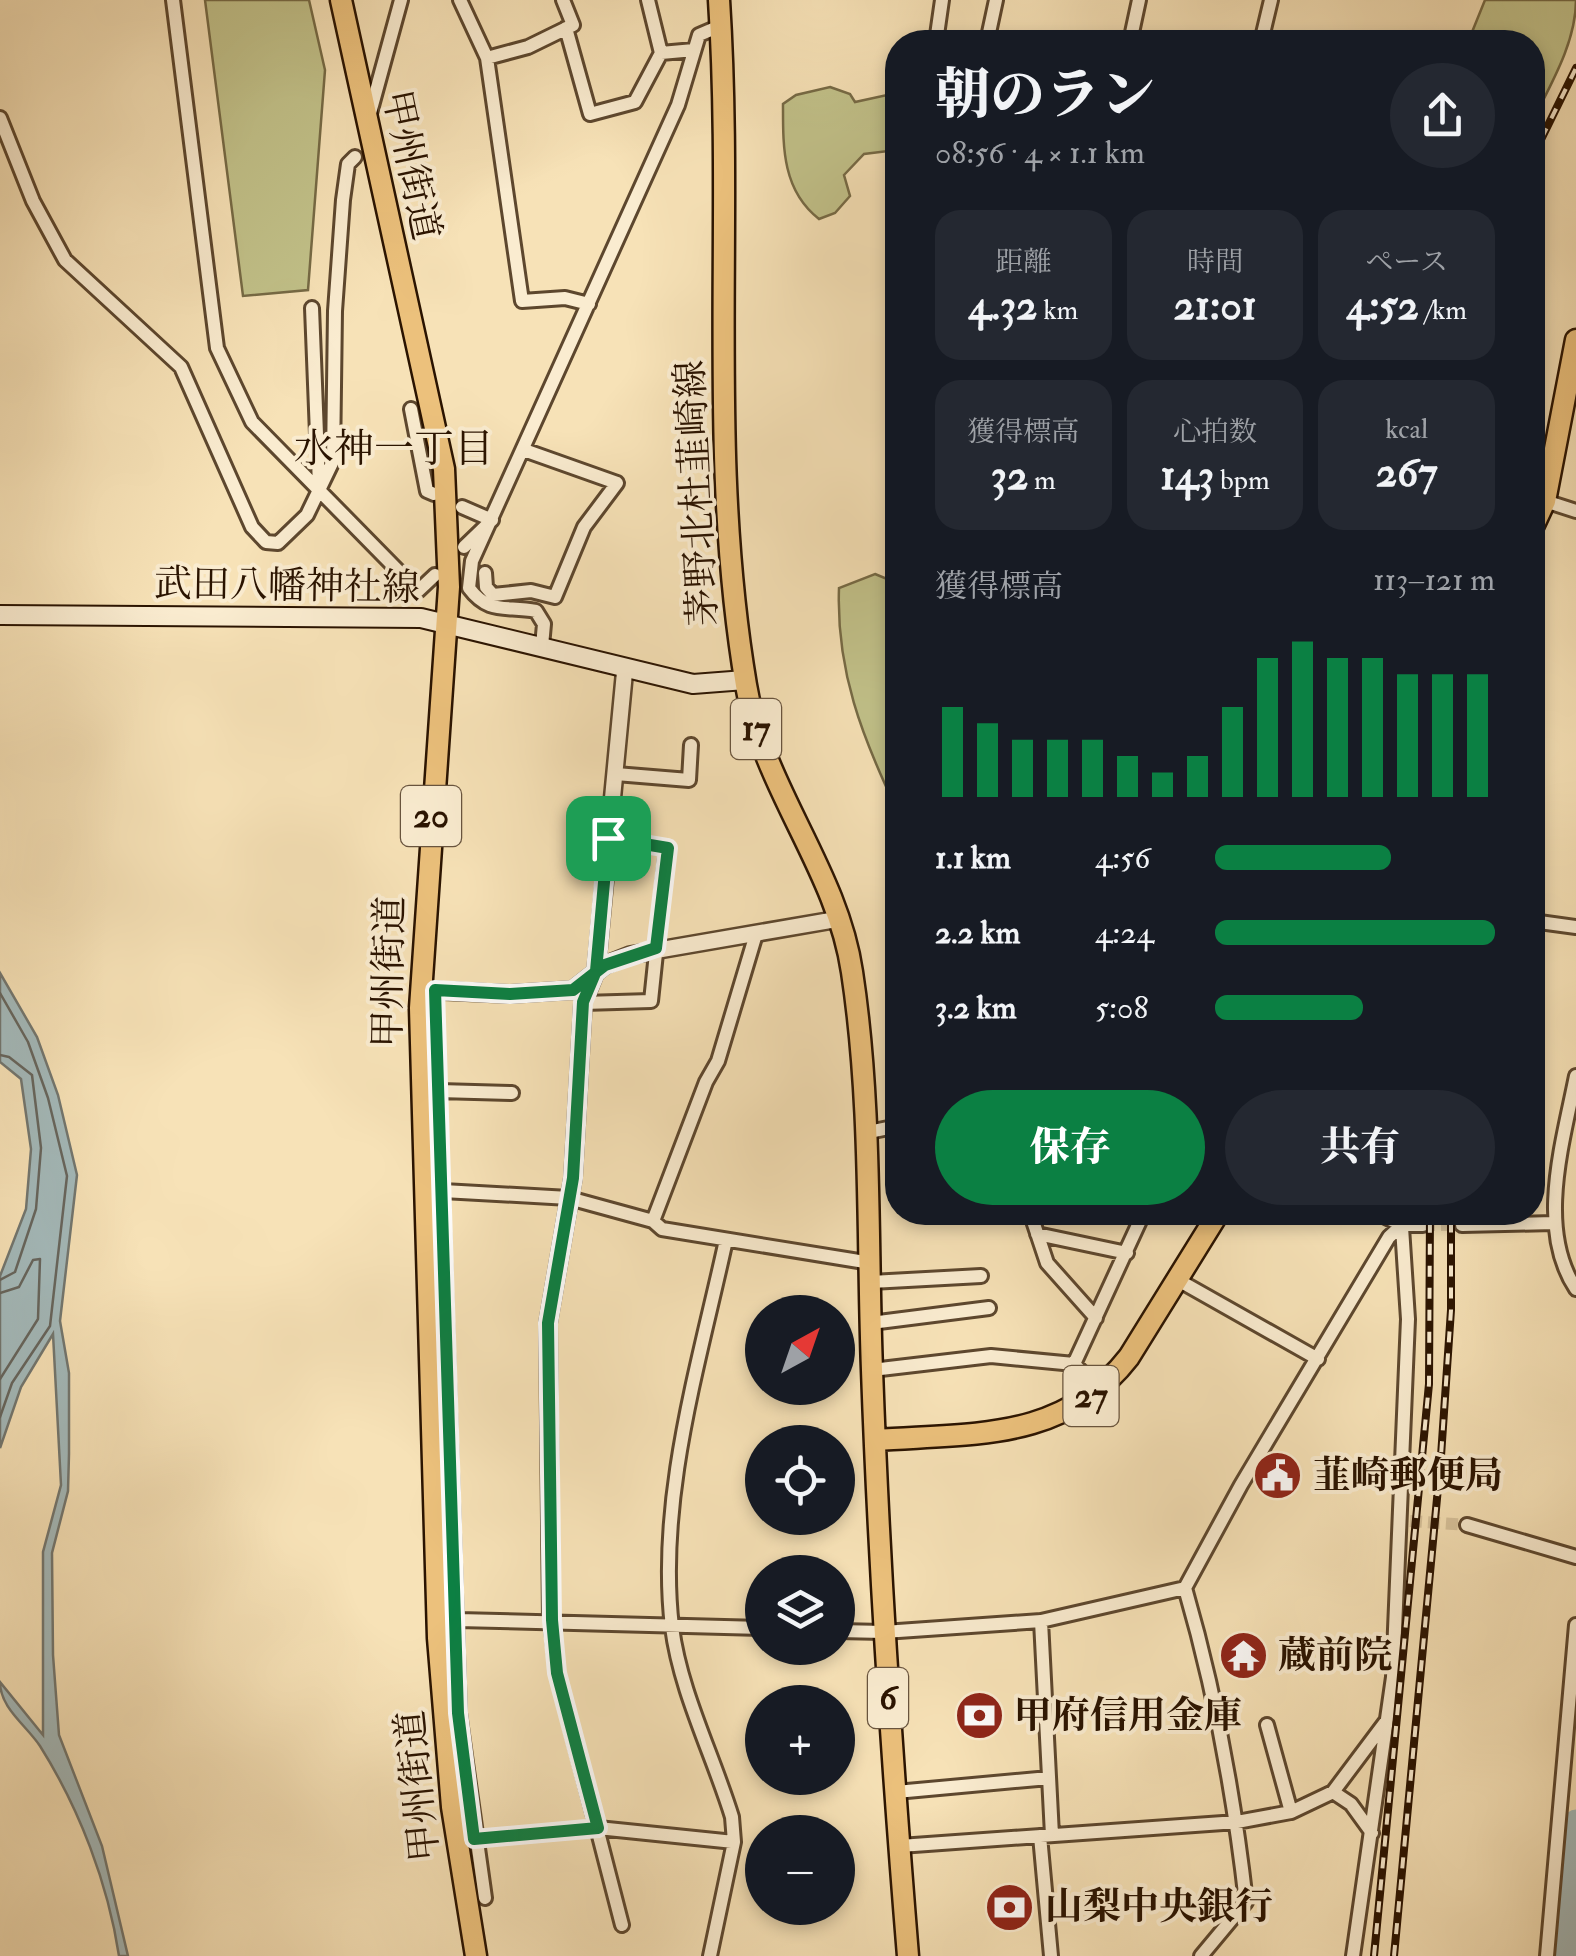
<!DOCTYPE html>
<html lang="ja">
<meta charset="utf-8">
<style>
body{margin:0;font-family:"IM FELL Double Pica","Noto Serif JP",serif;background:#242831;color:#f1f3f6;height:100vh;display:flex;flex-direction:column;font-size:38px;white-space:nowrap}
*{box-sizing:border-box;margin:0}
p{font-size:32px;color:#9ea1a6}
.icon{flex:none;width:55px;height:55px;fill:none;stroke:currentColor;stroke-width:2;stroke-linecap:round;stroke-linejoin:round}
.map{position:relative;flex:1;overflow:hidden}
.sheet{position:absolute;left:885px;top:30px;width:660px;height:1195px;display:flex;flex-direction:column;background:#171b24;border-radius:40px;box-shadow:0 5px 15px #0003}
.sheet>*{flex:none}
.needle{width:65px;rotate:40deg}
.fabs{position:absolute;left:745px;top:1295px;display:grid;gap:20px}
.fabs a{display:grid;place-items:center;width:110px;height:110px;border-radius:50%;background:#171b24;box-shadow:0 5px 15px #0003;font-size:50px}
.pin{position:absolute;display:grid;place-items:center;width:85px;height:85px;color:#fff;margin:-42px;border-radius:20px;box-shadow:0 5px 15px #0006}
.round{display:grid;place-items:center;flex:none;width:105px;height:105px;border-radius:52px;background:#242831}
.headline{display:flex;align-items:center;justify-content:space-between;height:170px;padding:0 50px}
h1{font-size:55px;font-weight:800;line-height:75px}
.metrics{display:grid;grid-template-columns:repeat(3,1fr);gap:15px;height:170px;padding:10px 50px}
.metrics div{display:grid;align-content:center;border-radius:25px;background:#242831;text-align:center}
.metrics b{font-size:42px;font-weight:800}
.metrics small{font-size:28px;font-weight:400}
.metrics p{font-size:28px}
.chart{height:280px;padding:20px 50px}
.chart p{display:flex;justify-content:space-between}
.chart svg{width:100%;height:180px;margin-top:10px;stroke:#0b8043;stroke-width:6}
.button{display:flex;gap:20px;margin-top:auto;padding:20px 50px}
.button a{flex:1;height:115px;border-radius:60px;background:#0b8043;color:#fff;font-size:40px;font-weight:800;line-height:115px;text-align:center}
.button a+a{background:#242831;color:#f1f3f6}
ul{padding:0 50px;list-style:none;font-size:32px}
li{display:grid;grid-template-columns:160px 120px 1fr;align-items:center;height:75px}
li i{height:25px;border-radius:12px;background:#0b8043}
.map>svg:first-child{display:block}
</style>
<div class="map">
<svg width="1576" height="1956" viewBox="0 0 1576 1956">
<rect width="100%" height="100%" fill="#f7e2b7"/>
<filter id="stains"><feTurbulence type="fractalNoise" baseFrequency=".002" numOctaves="4"/><feColorMatrix values="0 0 0 0 .2 0 0 0 0 .09 0 0 0 0 .02 0 0 0 .5 -.17"/></filter>
<radialGradient id="worn" r=".72"><stop offset=".6" stop-color="#630" stop-opacity="0"/><stop offset="1" stop-color="#630" stop-opacity=".3"/></radialGradient>
<path fill="#c2c28a" stroke="#766a45" stroke-width="2.5" d="M205 0H309L325 70 308 290 243 296Z
M1485 0H1576C1576 42 1551 84 1533 120L1532 42H1468Z
M830 87 850 94 855 102 887 95 897 100V150L864 154 844 175 850 196 835 213 819 219C782 190 783 147 783 104L796 95Z
M875 574 897 583V810C862 737 836 670 839 588Z"/>
<path fill="#a4babb" stroke="#737770" stroke-width="2.5" d="M0 973 37 1037 58 1095 77 1175 60 1321 69 1373V1454L68 1491 52 1553 53 1655 59 1735 102 1846 128 1956H119C108 1883 79 1808 40 1746 26 1725 0 1708 0 1682L43 1735V1552L61 1485 53 1334 21 1387 0 1448V1276L26 1209 31 1149 21 1079 0 1062Z"/>
<g fill="none" stroke-linecap="round" stroke-linejoin="round">
<path stroke="#67665e" stroke-width="2.5" d="M0 993 28 1042 48 1098 67 1176 50 1326 12 1383 0 1417
M0 1055 9 1057 32 1075 41 1148 36 1209 15 1272 0 1280
M0 1293 19 1287 33 1260 40 1259 38 1319 0 1379"/>
<path stroke="#a4babb" stroke-width="25" d="M1566 1956 1576 1822"/>
<path stroke="#d8c39c" stroke-width="12" stroke-dasharray="12 6" stroke-linecap="butt" d="M1423 1225H1462
M1410 1521 1467 1525"/>
<defs>
<path id="minor" d="M173 0 217 348 252 422 418 591 435 575
M460 0 487 58 522 301 565 298 589 304
M566 28 590 114 635 102 661 53 648 0
M936 42 942 0
M987 42 996 0
M1130 42 1139 0
M1261 42 1271 0
M661 53 694 50
M487 58 528 47 573 25 563 0
M370 113 401 0
M0 118 33 201 65 260 181 367 252 527 266 542 278 543 307 515 333 461 335 311 343 200 348 164 355 157
M312 308 319 485
M411 409 427 491 434 494
M1545 501 1576 511
M462 507 492 520 464 547
M485 573 486 587 493 595 531 591 555 597 584 527 617 483 524 450
M542 646 544 624 536 611C506 605 489 615 469 588L472 561 678 105 699 35 720 26
M616 774 689 780 691 745
M1532 921 1576 927
M435 990 459 1713 485 1898
M583 1003 651 1001 667 848 608 838
M1576 1076C1563 1142 1536 1229 1576 1289
M439 1091 512 1093
M864 1133 898 1126
M443 1191 569 1198 653 1221 662 1229 871 1263
M1030 1212 1047 1263 1096 1318
M1375 1212 1402 1225H1423
M653 1221 706 1082 718 1061 756 934
M1462 1225 1554 1223
M1037 1234 1127 1253
M1178 1280 1318 1359
M871 1282 981 1276
M871 1323 989 1308
M872 1370 991 1356 1074 1364
M1099 1390 1074 1364 1144 1212
M1467 1525 1576 1557
M458 1620 762 1628
M551 1620 557 1673 622 1925
M1041 1621 1052 1835
M838 1631 884 1632 1041 1621 1185 1588
M1267 1725 1291 1812
M896 1792 1049 1778
M1333 1792 1387 1720
M1040 1836 1051 1956
M474 1839 598 1828 734 1842
M900 1846 1237 1822 1291 1812 1333 1792 1351 1804 1372 1833
M710 1956 734 1842 732 1817C713 1755 680 1691 672 1627 657 1499 699 1364 726 1240
M1201 1956 1246 1902C1234 1795 1215 1691 1185 1588L1241 1485 1389 1237 1402 1225
M1353 1956 1393 1677 1408 1319 1401 1212
M1547 1956 1576 1625"/>
<path id="tertiary" d="M421 990 510 994 573 990 605 965 630 955 839 919
M551 1620 548 1323 573 1178 583 1003 596 971 625 667"/>
<path id="secondary" d="M0 615 421 618 693 684 745 680"/>
<path id="primary" d="M719 0C734 232 707 454 746 685 763 789 837 869 852 972 872 1103 867 1238 872 1370 879 1566 892 1761 908 1956
M1532 529 1545 501 1576 340
M876 1440C973 1433 1063 1442 1129 1357L1219 1212"/>
<path id="trunk" d="M341 0 444 469 449 587 420 1008 438 1638 452 1807 476 1956"/>
</defs>
<use href="#minor" stroke="#5d472e" stroke-width="18"/>
<use href="#tertiary" stroke="#5d472e" stroke-width="20"/>
<use href="#secondary" stroke="#2a1300" stroke-width="22"/>
<use href="#primary" stroke="#2a1300" stroke-width="25"/>
<use href="#trunk" stroke="#2a1300" stroke-width="25"/>
<use href="#minor" stroke="#faecd0" stroke-width="12"/>
<use href="#tertiary" stroke="#faecd0" stroke-width="15"/>
<use href="#secondary" stroke="#faecd0" stroke-width="18"/>
<use href="#primary" stroke="#ecc17c" stroke-width="20"/>
<use href="#trunk" stroke="#ecc17c" stroke-width="20"/>
<defs>
<path id="rail" d="M1532 158 1576 68
M1374 1956 1429 1384 1430 1212
M1394 1956 1441 1456 1451 1310V1212"/>
</defs>
<use href="#rail" stroke="#2a1300" stroke-width="8"/>
<use href="#rail" stroke="#faecd0" stroke-width="4" stroke-dasharray="11" stroke-linecap="butt"/>
</g>
<g fill="none" stroke-linecap="round" stroke-linejoin="round">
<defs>
<path id="route" d="M608 838 596 971 583 1002 573 1178 548 1323 552 1620 557 1673 598 1828 474 1839 458 1713 435 990 510 994 573 990 605 965 656 948 668 848 608 838"/>
</defs>
<use href="#route" stroke="#fff" stroke-width="20"/>
<use href="#route" stroke="#0b8043" stroke-width="12"/>
</g>
<defs>
<symbol id="civic-disc" viewBox="-11 -11 22 22"><circle r="9.5" fill="#8f2418" stroke="#faecd0"/><path d="M-.6-6.5H3V-4.5H.6V-3L4-1V1h2V6H-6V1h2V-1L-.6-3ZM-1.2 2.5V6h2.4V2.5Z" fill="#fff"/></symbol>
<symbol id="temple-disc" viewBox="-11 -11 22 22"><circle r="9.5" fill="#8f2418" stroke="#faecd0"/><path d="M0-6L5-2H3V0L6.5 2.5H4V6H1.5V3h-3V6H-4V2.5H-6.5L-3 0V-2H-5Z" fill="#fff"/></symbol>
<symbol id="bank-disc" viewBox="-11 -11 22 22"><circle r="9.5" fill="#8f2418" stroke="#faecd0"/><path d="M-6-4H6V4H-6ZM0-2.3a2.3 2.3 0 1 0 0 4.6a2.3 2.3 0 1 0 0-4.6Z" fill="#fff"/></symbol>
</defs>
<g fill-rule="evenodd">
<use href="#civic-disc" x="1250" y="1448" width="55" height="55"/>
<use href="#temple-disc" x="1216" y="1628" width="55" height="55"/>
<use href="#bank-disc" x="952" y="1688" width="55" height="55"/>
<use href="#bank-disc" x="982" y="1880" width="55" height="55"/>
</g>
<g text-anchor="middle" dominant-baseline="central" stroke-width="8" stroke-linejoin="round" paint-order="stroke">
<g fill="#faecd0" stroke="#68543e" stroke-width="2.5">
<rect x="731" y="699" width="50" height="60" rx="8"/>
<rect x="401" y="786" width="60" height="60" rx="8"/>
<rect x="1063.5" y="1366" width="55" height="60" rx="8"/>
<rect x="868" y="1668" width="40" height="60" rx="8"/>
</g>
<g font-size="35" font-weight="bold" fill="#2a1300">
<text x="756" y="729">17</text>
<text x="431" y="816">20</text>
<text x="1091" y="1396">27</text>
<text x="888" y="1698">6</text>
</g>
<g font-size="38" fill="#2a1300" stroke="#faecd0">
<text transform="translate(411 165) rotate(78)">甲州街道</text>
<text transform="translate(697 493) rotate(-93)">茅野北杜韮崎線</text>
<text transform="translate(287 586) rotate(1)">武田八幡神社線</text>
<text transform="translate(389 972) rotate(-89)">甲州街道</text>
<text transform="translate(418 1786) rotate(-96)">甲州街道</text>
</g>
<g font-size="38" font-weight="bold" fill="#2a1300" stroke="#faecd0" text-anchor="start">
<text x="1313" y="1476">韮崎郵便局</text>
<text x="1278" y="1656">蔵前院</text>
<text x="1014" y="1716">甲府信用金庫</text>
<text x="1045" y="1907">山梨中央銀行</text>
</g>
<g font-size="40" fill="#2a1300" stroke="#faecd0">
<text x="394" y="449">水神一丁目</text>
</g>
</g>
<rect width="100%" height="100%" filter="url(#stains)"/>
<rect width="100%" height="100%" fill="url(#worn)"/>
</svg>
<div class="fabs">
<a><svg class="needle" viewBox="-14 -14 28 28"><path d="M0-13l5 13h-10z" fill="#e53935"/><path d="M0 13l5-13h-10z" fill="#9ea1a6"/></svg></a>
<a><svg class="icon" aria-label="locate" viewBox="0 0 24 24"><circle cx="12" cy="12" r="6"/><path d="M12 2v4M12 18v4M2 12h4M18 12h4"/></svg></a>
<a><svg class="icon" aria-label="layers" viewBox="0 0 24 24"><path d="M12 4l9 5-9 5-9-5zM3 14l9 5 9-5"/></svg></a>
<a>+</a>
<a>−</a>
</div>
<div class="pin" style="left:608px;top:838px;background:#1e9e55"><svg class="icon" aria-label="arrive" viewBox="0 0 24 24"><path d="M6 21V4h12l-3 4 3 4H6"/></svg></div>
<section class="sheet">
<div class="headline"><div><h1>朝のラン</h1><p>08:56 · 4 × 1.1 km</p></div><a class="round"><svg class="icon" aria-label="share" viewBox="0 0 24 24"><path d="M12 15V3M7 8l5-5 5 5M5 13v7h14v-7"/></svg></a></div>
<div class="metrics">
<div><p>距離</p><b>4.32<small> km</small></b></div>
<div><p>時間</p><b>21:01</b></div>
<div><p>ペース</p><b>4:52<small> /km</small></b></div>
</div>
<div class="metrics">
<div><p>獲得標高</p><b>32<small> m</small></b></div>
<div><p>心拍数</p><b>143<small> bpm</small></b></div>
<div><p>kcal</p><b>267</b></div>
</div>
<div class="chart"><p><span>獲得標高</span>113–121 m</p>
<svg viewBox="0 0 160 44" preserveAspectRatio="none"><path d="M5 44V22M15 44V26M25 44V30M35 44V30M45 44V30M55 44V34M65 44V38M75 44V34M85 44V22M95 44V10M105 44V6M115 44V10M125 44V10M135 44V14M145 44V14M155 44V14"/></svg>
</div>
<ul>
<li><b>1.1 km</b>4:56<i style="width:63%"></i></li>
<li><b>2.2 km</b>4:24<i style="width:100%"></i></li>
<li><b>3.2 km</b>5:08<i style="width:53%"></i></li>
</ul>
<div class="button"><a>保存</a><a>共有</a></div>
</section>
</div>
